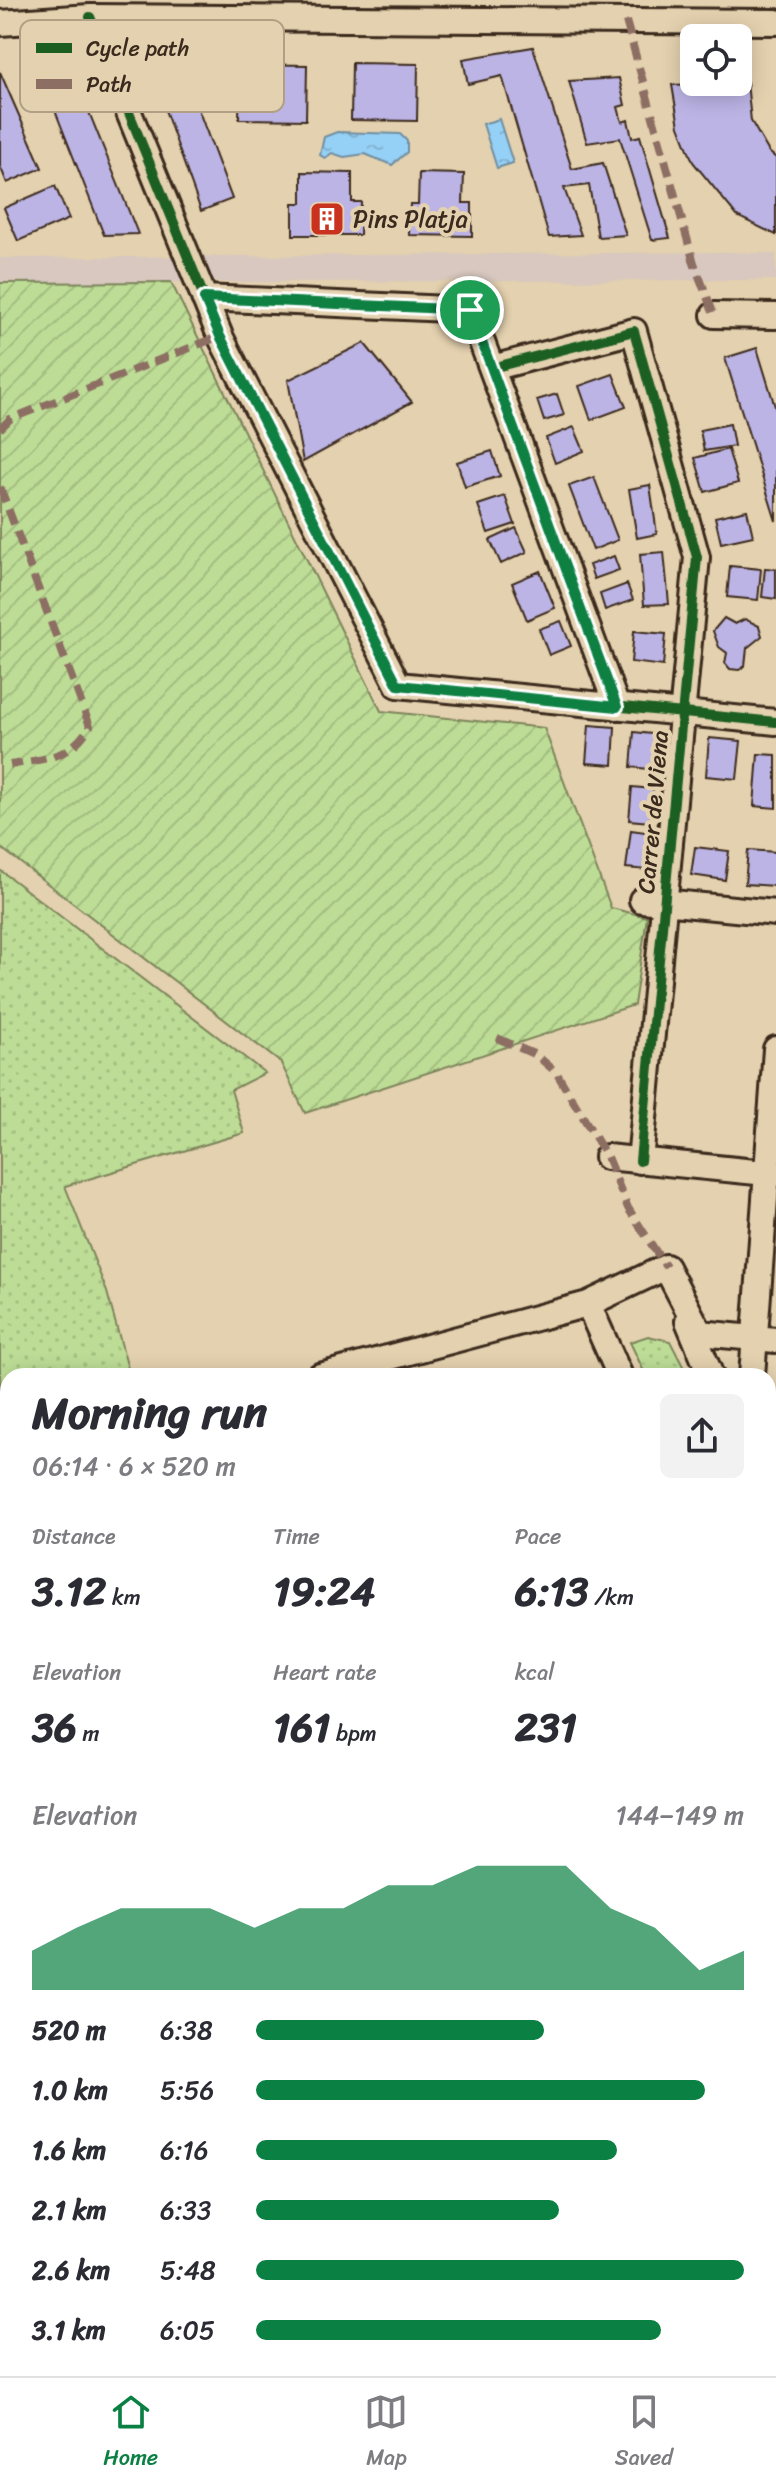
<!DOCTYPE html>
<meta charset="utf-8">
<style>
body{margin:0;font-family:Sriracha,sans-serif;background:#f2f2f3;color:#2b2b33;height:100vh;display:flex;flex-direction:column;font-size:30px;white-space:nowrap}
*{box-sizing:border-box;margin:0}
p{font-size:26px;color:#7c7c81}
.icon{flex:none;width:44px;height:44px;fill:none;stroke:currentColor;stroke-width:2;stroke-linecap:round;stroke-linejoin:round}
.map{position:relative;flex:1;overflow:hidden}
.panel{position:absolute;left:0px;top:1368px;width:776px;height:1008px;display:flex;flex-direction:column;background:#fff;border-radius:24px 24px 0 0;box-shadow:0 4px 20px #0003}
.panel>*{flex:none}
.buttons{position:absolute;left:680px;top:24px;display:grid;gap:16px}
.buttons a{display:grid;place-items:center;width:72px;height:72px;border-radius:12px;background:#fff;box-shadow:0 4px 20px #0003;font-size:40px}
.pin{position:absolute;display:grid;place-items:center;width:68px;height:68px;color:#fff;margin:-34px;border:4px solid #fff;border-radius:50%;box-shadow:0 2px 8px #0007}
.round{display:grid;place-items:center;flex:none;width:84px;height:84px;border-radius:12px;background:#f2f2f3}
.head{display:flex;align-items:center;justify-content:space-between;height:136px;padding:0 32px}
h1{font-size:44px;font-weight:700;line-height:60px}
.figures{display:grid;grid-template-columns:repeat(3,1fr);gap:12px;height:136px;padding:8px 32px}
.figures div{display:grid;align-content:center}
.figures b{font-size:40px;font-weight:700}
.figures small{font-size:22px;font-weight:400}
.figures p{font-size:22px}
.chart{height:224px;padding:16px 32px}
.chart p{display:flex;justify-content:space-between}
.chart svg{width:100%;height:144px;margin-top:8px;fill:#0b8043;opacity:.7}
ul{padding:0 32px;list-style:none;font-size:26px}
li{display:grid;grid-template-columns:128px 96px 1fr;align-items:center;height:60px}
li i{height:20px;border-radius:10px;background:#0b8043}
.dock{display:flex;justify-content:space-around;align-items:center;height:112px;border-top:2px solid #e1e1e2;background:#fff;font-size:22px;color:#7c7c81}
.dock a{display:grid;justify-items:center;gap:4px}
.dock .current{color:#0b8043}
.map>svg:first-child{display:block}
</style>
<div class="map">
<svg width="776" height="2376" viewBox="0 0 776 2376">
<defs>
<pattern id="park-dots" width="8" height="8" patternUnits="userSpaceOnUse" patternTransform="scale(2)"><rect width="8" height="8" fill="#bddd96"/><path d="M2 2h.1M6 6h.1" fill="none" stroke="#a3be81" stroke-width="1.8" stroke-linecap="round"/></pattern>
<pattern id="garden-furrows" width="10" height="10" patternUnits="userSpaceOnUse" patternTransform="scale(2)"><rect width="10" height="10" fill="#bddd96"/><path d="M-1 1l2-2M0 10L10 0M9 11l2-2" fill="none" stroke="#a3be81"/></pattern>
<pattern id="water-ripples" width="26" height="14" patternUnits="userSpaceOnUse" patternTransform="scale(2)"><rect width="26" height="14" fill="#95d0f6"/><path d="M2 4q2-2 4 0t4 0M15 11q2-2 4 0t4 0" fill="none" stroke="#81b3d2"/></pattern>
</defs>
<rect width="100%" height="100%" fill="#e4d1af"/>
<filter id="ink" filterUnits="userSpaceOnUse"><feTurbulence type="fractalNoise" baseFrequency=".0125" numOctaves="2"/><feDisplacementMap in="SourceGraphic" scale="16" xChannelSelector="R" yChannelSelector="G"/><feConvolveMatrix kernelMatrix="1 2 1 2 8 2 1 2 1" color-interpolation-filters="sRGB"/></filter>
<g filter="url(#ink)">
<path fill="#d8c8bf" d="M730 252 776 254V280L0 283V258Z"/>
<path fill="url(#park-dots)" stroke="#7c845a" stroke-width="2" d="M0 870 265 1073 231 1090 244 1133 65 1186 107 1292 130 1376H8V1470L0 1472Z
M648 1336 670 1341 688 1376H646L630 1342Z
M776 2163V2297L768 2299V2164Z"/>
<path fill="url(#garden-furrows)" stroke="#7c845a" stroke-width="2" d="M171 282 381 711 544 728 611 908 647 917 634 1005 305 1113 281 1063 0 847V283Z"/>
<path fill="url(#water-ripples)" stroke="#718ea0" stroke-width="2" d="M499 119 513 163 497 168 483 124Z
M337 132 400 134 407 141V152L392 165 365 154 344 157 332 153 325 158 320 155 324 137Z"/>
<path fill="#bcb4e5" stroke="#3b2a1e" stroke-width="2" d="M533 47 572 169 603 163 626 235 598 237 589 185 564 188 581 235 549 237 502 76 468 84 463 59Z
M144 51 177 53 232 199 201 211Z
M34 57 68 60 138 234 104 235Z
M352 63 418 64 417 121 351 120Z
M240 64 307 65 306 120 239 119Z
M0 72 42 168 7 183 0 166Z
M619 78 625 105 618 107 622 122 628 120 632 138 640 136 670 238 652 240 620 138 587 143 569 81Z
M747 82 751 121 769 152 776 158V235L737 216 693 162 679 126 672 85Z
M302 172 352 173V202H361L360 235H293V203H302Z
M419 173 464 174 463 203H472V236L409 235 410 204H418Z
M55 186 69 219 18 241 4 208Z
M364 343 412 402 303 462 288 380Z
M757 348 776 410V521L725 358Z
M613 374 626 407 591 420 579 386Z
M557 394 564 415 544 421 537 400Z
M730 424 734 446 704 451 700 430Z
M574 427 584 451 555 463 546 438Z
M728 449 738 483 705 492 695 458Z
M492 451 500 476 465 487 457 462Z
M594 477 618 540 593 550 569 486Z
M650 485 657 534 637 538 629 489Z
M505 496 515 524 488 533 478 505Z
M747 510 753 536 721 543 715 517Z
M516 528 527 552 501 564 490 540Z
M664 552 669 604 644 605 640 554Z
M614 556 619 570 594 579 589 565Z
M730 566 761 569 758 600 727 597Z
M765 568 776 569V599L762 597Z
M540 571 555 608 527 620 512 583Z
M627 584 633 600 605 610 600 594Z
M724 618 735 624 745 619 759 626 762 636 747 648 745 666 739 670 730 669 725 663 727 653 719 647 713 631Z
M561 621 571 646 549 655 539 629Z
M634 631 666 634 663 666 631 662Z
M589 725 615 727 613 765 586 763Z
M634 732 660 735 657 770 631 767Z
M709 738 741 741 737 779 706 776Z
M758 754 776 755V808L754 806Z
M632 787 653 789 650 822 629 820Z
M631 830 653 833 648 870 626 868Z
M695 847 729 851 725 880 691 875Z
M748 850 776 852 775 886 745 884Z"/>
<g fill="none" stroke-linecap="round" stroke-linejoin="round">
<defs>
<path id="minor" d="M90 17 220 336 398 685 776 722
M0 23 90 17 776 22
M204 298 470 310 617 707
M714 315 776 316
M492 368 634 331 697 557 640 1161
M642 900 776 913
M607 1157 776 1174
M588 1304 620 1376
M688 1321 711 1376
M320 1376 588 1304 666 1267 700 1333 776 1340
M752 1376 776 1049
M0 1481 8 1478
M0 1611 8 1608
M768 1698 776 1715
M0 1740 8 1737
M768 1773H776
M768 1797 776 1796
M0 1903 8 1900
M0 2050 8 2047
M0 2074 8 2071
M768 2142 776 2143
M768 2312 776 2311
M149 2368 153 2376
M418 2368 421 2376
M620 2368 623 2376
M318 2376 338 2368
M538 2376 556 2368"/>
</defs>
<use href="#minor" stroke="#3b2a1e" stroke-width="30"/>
<use href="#minor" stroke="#e4d1af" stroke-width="24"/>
<path stroke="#8d6e63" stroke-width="8" stroke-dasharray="16 8" stroke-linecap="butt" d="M626 21 694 263 714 315
M0 429 10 419 220 336
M0 487 90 726C70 759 46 758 10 765
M497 1038 536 1055 556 1072 607 1157 628 1208 666 1267
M5 2072 8 2079
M149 2368 153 2376"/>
<defs>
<path id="cycleway" d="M90 17 220 336 398 685 776 722
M492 368 634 331 697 557 640 1161"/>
</defs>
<use href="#cycleway" stroke="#e4d1af" stroke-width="15"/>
<use href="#cycleway" stroke="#1b5e20" stroke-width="10"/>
</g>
</g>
<g fill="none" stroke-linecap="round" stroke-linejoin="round" filter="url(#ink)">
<defs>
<path id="route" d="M204 298 470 310 617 707 398 685 220 336Z"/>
</defs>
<use href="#route" stroke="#fff" stroke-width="16"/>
<use href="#route" stroke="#0b8043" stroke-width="10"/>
</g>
<defs>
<symbol id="building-square" viewBox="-11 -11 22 22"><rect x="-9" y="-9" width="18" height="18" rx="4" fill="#c8321e" stroke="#e4d1af"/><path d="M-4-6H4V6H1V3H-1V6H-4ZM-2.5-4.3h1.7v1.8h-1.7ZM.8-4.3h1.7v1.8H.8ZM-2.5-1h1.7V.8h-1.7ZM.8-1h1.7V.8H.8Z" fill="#fff"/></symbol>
</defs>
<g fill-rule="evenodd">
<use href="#building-square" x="307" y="199" width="40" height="40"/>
</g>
<g text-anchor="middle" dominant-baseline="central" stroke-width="8" stroke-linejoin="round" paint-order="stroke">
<g font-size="24" fill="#3b2a1e" stroke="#e4d1af" text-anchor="start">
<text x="353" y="219">Pins Platja</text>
</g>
<g font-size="24" fill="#3b2a1e" stroke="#e4d1af">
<text transform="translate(653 812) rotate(-85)">Carrer de Viena</text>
</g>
</g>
<rect x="20" y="20" width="264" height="92" rx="12" fill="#e4d1af" stroke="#b19f84" stroke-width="2"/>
<rect x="36" y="43" width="36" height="10" fill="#1b5e20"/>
<rect x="36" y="79" width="36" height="10" fill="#8d6e63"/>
<g font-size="22" fill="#3b2a1e">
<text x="86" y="56">Cycle path</text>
<text x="86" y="92">Path</text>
</g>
</svg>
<div class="buttons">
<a><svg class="icon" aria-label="locate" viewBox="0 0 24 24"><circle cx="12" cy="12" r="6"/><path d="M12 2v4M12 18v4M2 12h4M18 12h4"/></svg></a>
</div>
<div class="pin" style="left:470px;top:310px;background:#1e9e55"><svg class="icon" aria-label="arrive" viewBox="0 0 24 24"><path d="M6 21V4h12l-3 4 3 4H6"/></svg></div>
<section class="panel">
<div class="head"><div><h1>Morning run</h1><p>06:14 · 6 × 520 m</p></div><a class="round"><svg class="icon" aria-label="share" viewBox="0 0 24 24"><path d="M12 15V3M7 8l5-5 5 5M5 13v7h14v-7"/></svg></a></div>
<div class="figures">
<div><p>Distance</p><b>3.12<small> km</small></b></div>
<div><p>Time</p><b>19:24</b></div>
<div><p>Pace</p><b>6:13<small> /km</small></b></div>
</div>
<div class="figures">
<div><p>Elevation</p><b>36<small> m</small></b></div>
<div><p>Heart rate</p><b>161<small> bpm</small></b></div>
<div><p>kcal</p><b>231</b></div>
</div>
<div class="chart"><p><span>Elevation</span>144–149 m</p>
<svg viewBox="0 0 160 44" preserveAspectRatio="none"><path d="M0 44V32L10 25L20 19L30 19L40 19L50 25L60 19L70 19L80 12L90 12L100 6L110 6L120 6L130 19L140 25L150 38L160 32V44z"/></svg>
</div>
<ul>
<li><b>520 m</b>6:38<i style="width:59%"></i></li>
<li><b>1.0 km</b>5:56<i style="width:92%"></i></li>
<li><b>1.6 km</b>6:16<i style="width:74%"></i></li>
<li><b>2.1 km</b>6:33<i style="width:62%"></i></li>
<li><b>2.6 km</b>5:48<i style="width:100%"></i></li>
<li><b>3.1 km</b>6:05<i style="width:83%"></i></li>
</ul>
</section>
</div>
<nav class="dock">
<a class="current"><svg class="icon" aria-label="home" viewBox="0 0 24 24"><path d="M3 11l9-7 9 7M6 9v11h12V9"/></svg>Home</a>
<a><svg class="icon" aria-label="map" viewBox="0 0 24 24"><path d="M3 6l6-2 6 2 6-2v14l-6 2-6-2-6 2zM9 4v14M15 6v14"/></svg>Map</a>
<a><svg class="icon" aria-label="saved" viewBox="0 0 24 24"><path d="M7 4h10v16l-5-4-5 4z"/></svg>Saved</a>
</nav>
